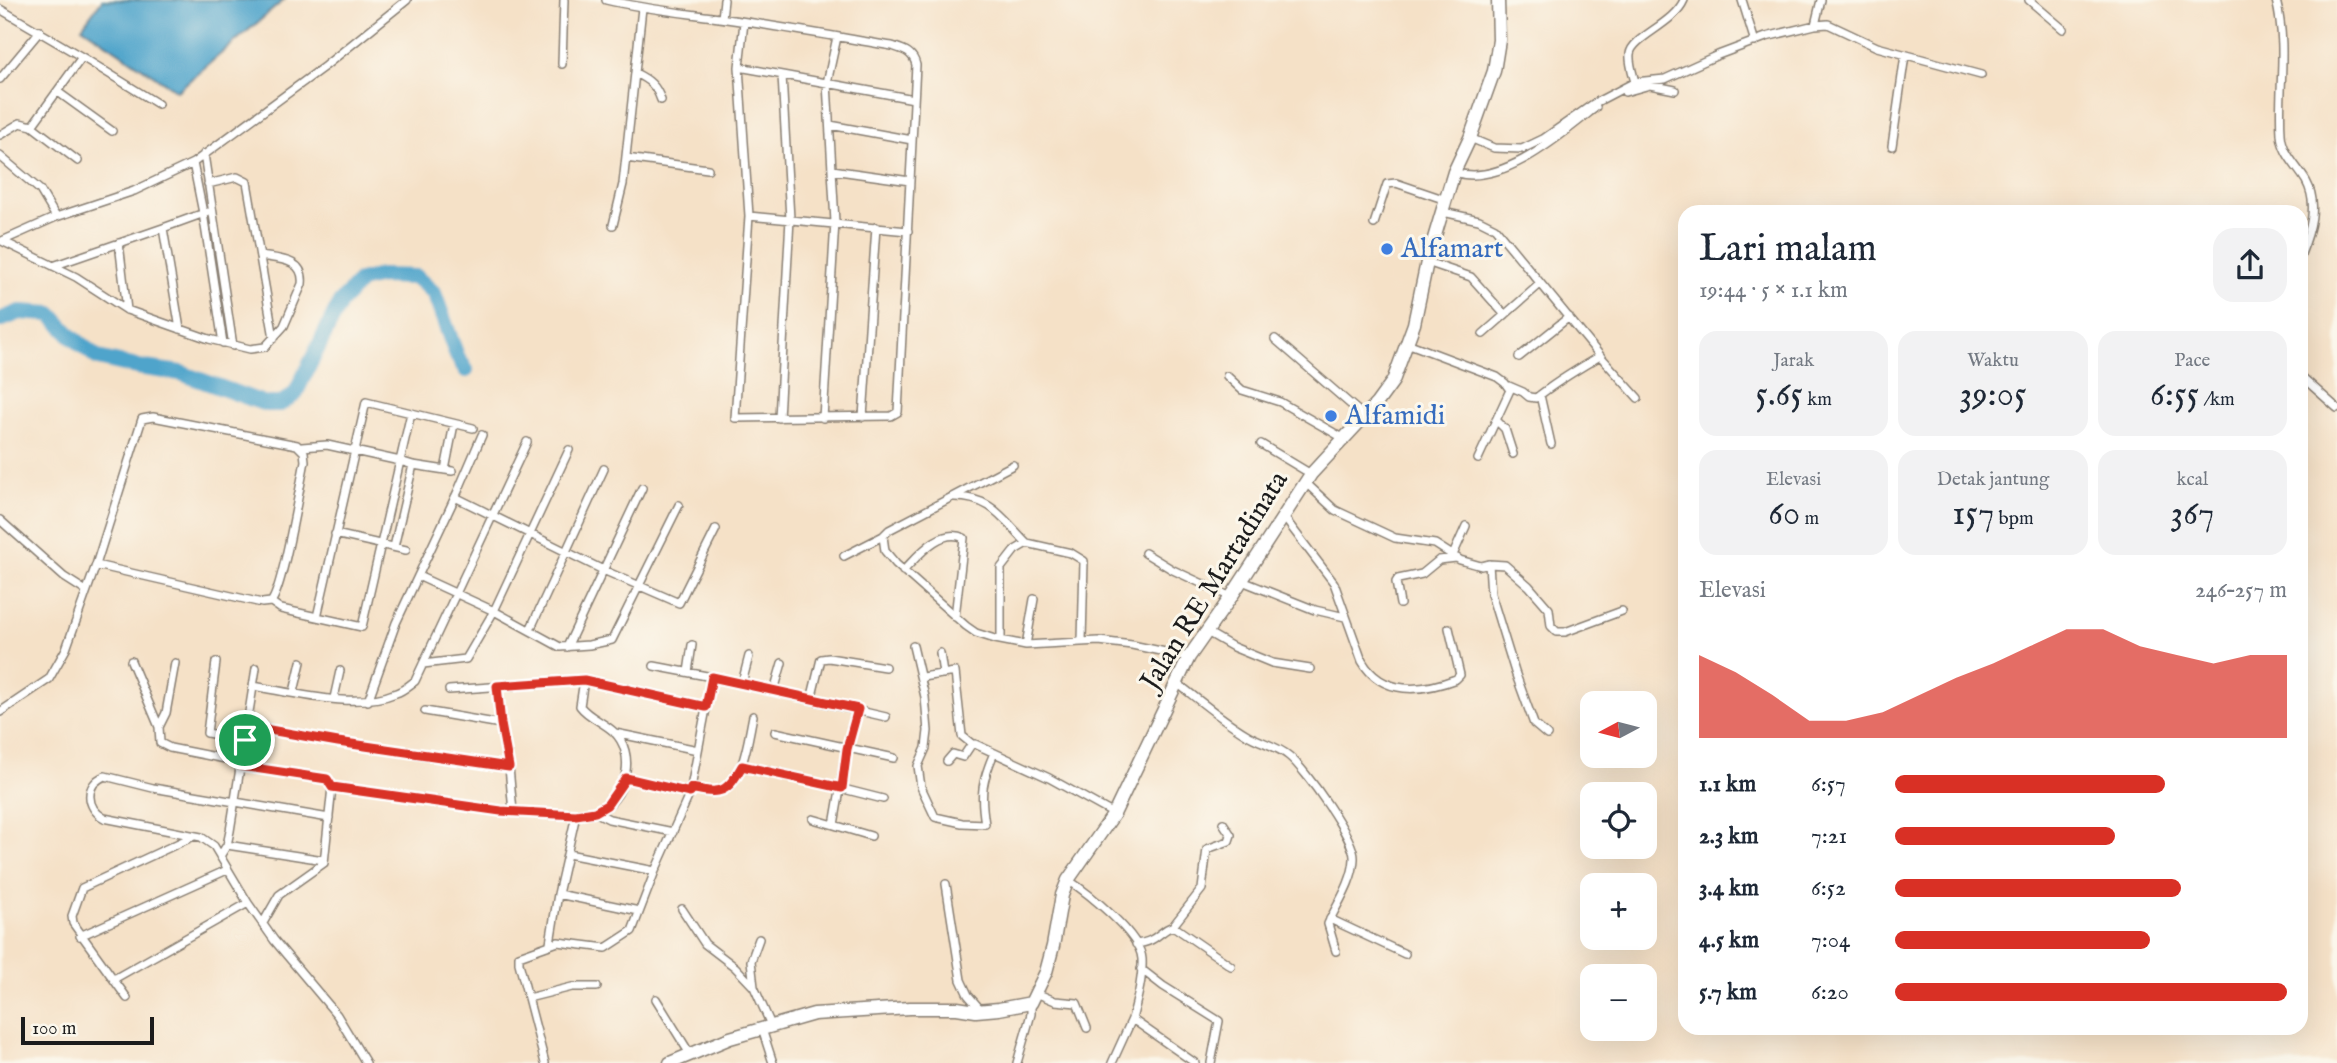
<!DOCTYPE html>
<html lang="id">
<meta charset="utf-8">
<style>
body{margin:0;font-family:"IM FELL English",serif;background:#f2f2f3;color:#1f2937;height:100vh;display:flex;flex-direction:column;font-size:26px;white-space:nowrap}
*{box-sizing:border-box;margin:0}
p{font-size:23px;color:#747a83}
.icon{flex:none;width:38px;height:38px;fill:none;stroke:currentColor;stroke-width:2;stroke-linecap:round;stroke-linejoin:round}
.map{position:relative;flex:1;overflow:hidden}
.drawer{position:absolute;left:1678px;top:205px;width:630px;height:830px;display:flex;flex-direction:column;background:#fff;border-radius:21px;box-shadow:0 7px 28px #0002}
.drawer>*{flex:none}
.needle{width:46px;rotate:263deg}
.controls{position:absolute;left:1580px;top:691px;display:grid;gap:14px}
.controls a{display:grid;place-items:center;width:77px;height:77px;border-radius:14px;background:#fff;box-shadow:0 7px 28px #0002;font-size:35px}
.scale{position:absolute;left:21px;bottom:18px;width:133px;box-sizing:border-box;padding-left:7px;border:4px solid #1c1c1c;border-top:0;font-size:19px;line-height:24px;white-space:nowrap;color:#1c1c1c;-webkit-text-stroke:5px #fbf7ec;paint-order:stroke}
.pin{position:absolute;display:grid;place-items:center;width:60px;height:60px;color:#fff;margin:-30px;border:4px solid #fff;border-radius:50%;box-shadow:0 2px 7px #0007}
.round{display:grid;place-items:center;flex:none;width:74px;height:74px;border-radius:21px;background:#f2f2f3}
.head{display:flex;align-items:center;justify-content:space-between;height:119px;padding:0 21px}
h1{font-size:38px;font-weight:600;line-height:52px}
.figures{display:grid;grid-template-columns:repeat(3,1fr);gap:10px;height:119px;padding:7px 21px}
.figures div{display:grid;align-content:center;border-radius:18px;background:#f2f2f3;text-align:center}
.figures b{font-size:35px;font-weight:600}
.figures small{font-size:19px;font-weight:400}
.figures p{font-size:19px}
.chart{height:196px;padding:14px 21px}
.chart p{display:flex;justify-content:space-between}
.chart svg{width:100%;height:126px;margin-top:7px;fill:#d93025;opacity:.7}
ul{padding:0 21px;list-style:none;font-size:23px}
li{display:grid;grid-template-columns:112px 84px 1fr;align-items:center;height:52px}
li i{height:18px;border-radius:9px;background:#d93025}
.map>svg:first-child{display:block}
</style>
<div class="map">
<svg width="2337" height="1063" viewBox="0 0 2337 1063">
<rect width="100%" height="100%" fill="#fbf7ec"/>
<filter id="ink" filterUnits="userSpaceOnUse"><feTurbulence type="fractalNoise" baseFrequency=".0143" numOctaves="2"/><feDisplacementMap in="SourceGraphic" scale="14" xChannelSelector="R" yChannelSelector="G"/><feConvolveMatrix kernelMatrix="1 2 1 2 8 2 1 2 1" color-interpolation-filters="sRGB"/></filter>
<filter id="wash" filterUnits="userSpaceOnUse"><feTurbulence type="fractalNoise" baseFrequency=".00686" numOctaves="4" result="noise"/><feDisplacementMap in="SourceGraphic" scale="28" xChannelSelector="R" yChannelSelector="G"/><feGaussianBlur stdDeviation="1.57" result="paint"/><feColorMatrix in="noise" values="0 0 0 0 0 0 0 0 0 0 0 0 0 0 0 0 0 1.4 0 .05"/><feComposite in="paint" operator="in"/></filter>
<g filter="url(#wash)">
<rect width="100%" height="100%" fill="#f5e1c7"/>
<path fill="#4fa4cb" stroke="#366074" stroke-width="2" d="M102 0H284L177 91 82 27Z"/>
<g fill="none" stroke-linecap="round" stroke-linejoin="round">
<path stroke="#4fa4cb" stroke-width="16" d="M0 320 20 312 51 314 72 337 98 358 137 367 181 373 266 404H280L295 394 340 303 360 281 381 276 416 277 434 293 457 356 466 370"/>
</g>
</g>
<g filter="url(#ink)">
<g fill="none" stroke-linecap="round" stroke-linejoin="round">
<defs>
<path id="minor" d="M606 0C641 8 676 12 712 17 772 25 832 36 892 46 904 50 913 52 916 65L898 412 891 416 735 418 749 216 739 67 744 22
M1742 0 1755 42
M2029 0 2063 29
M2276 0C2288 48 2278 88 2281 134 2282 153 2297 166 2306 181 2319 204 2310 232 2301 254
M0 9 82 57 32 126 20 123 0 135
M722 18 724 0
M1815 25 1821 0
M82 57 158 104
M562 64 564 0
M739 67 914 99
M635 73C649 80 656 85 661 100
M0 79 40 31
M1635 82C1633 74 1629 63 1630 54 1632 37 1674 24 1684 0
M58 92 112 131
M1625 92 1650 85 1675 90
M830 125 912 140
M32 126 78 161
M1470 138 1494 148 1522 149 1543 139 1593 104 1635 82 1665 79 1718 55 1766 37 1815 25 1828 24 1877 47 1981 75
M1892 146 1905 55
M204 154 233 346
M0 156 40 190 56 217
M626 158 708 169
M193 163 203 213 223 343
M832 170 910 181
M1454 172C1501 188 1561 135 1596 107
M208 184 237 177 247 182 274 338
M1443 212 1479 220 1495 228 1602 358 1638 398
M749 216 908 231
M1374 224 1387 184 1396 183 1446 200
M613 225 623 184 642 8
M119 243 127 310
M260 256C279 259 305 259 302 284L284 326 265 347 250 349 209 339 127 310 76 277 2 241 56 217 134 191 193 163 325 66 407 0
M1427 262 1471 277 1505 315
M53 266 163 228
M180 329 163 228 207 212
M1483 334 1540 284
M1275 339 1364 416
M1407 343 1497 377 1505 383 1510 390 1478 459
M1519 357 1569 317
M1227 376 1242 390 1280 402 1343 438
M2301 376 2337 408
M1509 386 1523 392 1529 397 1536 398C1557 381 1578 369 1600 356
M1540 395 1551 444
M863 417 876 227
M779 418 790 219 782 75
M823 418 835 222 827 83 837 37
M1496 420 1505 429 1513 454
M1261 444 1311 474
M413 465 452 471
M1013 465 889 530 883 536 885 551 896 564 966 626 976 633 995 639 1026 645 1099 641 1132 645 1189 657
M445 470 454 424
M1306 483 1335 510 1395 538 1435 544 1460 560 1481 566 1489 564 1491 594 1515 672 1534 724 1547 735
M455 497 603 570 679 603 716 529
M954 497C992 497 1002 518 1027 543
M1283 516 1334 583 1362 661C1382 696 1422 692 1456 679L1460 675 1449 628
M0 520 64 577 86 591
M335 534 406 550
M394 547 413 465 400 461 411 413
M1145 553 1173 570 1231 597
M1453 555 1466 526
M844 556 883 536
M1489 564 1505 565 1529 586 1549 609 1551 626 1557 632H1565L1622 611
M903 571C918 556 940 527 964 538L955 617
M418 576 494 611 569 450
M1242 581 1315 610 1345 617
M271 602 281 609 362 627 400 461 327 445 302 447
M1400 604 1396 582 1398 579 1422 574 1439 560 1456 558
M317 617 366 402 473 428
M530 630 604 469
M1207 632 1233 647 1272 663 1310 669
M1001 640V568L1015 550 1027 543 1071 553 1084 561 1082 641
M1026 645 1034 599
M913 646 925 697 928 731 926 748 918 766 921 787 935 817 962 823 985 824C980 793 982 781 994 753
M567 647 642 488
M940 653 943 674
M131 661 159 727
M216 662 207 733 245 740
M175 663 166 713 159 727 160 743 170 748 241 762
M423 664 466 659 494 611 560 647 589 645 612 640 679 505
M688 672 692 645
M712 677 886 717
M922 677 955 672 962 736 972 744
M742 683 749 656
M1177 683C1199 700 1221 719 1246 734 1260 743 1276 745 1289 756 1305 769 1356 840 1354 859 1353 882 1337 904 1328 924L1336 951
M253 686C295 693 356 710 396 693 403 691 409 685 415 681L527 442
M497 686 501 724 509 767
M449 690 584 680 706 707
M774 691 782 663
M294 692 301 662
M334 698 340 671
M811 700 821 659 829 658 885 667
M368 701 396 623 458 491 482 435
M857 710 847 749 834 825 871 836
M425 711 501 724
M0 712 49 679 66 649 96 565 142 419 153 417 297 445 304 452 305 461C300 485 283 589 271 602L262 603 96 565
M247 725 338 742 509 767 513 812 576 815 558 894 550 943
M775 732 894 758
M615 733 698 750
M947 761 953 754 963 757 971 745 975 744 1049 778 1114 814
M241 766 327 779 332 787 324 863 279 895 263 923
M742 766 800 778 883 799
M626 778 690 793
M332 787 513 812
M691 788C700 790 710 794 719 791 744 785 748 738 753 716
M595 812 609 819 673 832
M576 815C585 814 595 813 603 809 627 794 636 753 614 732 604 722 589 718 580 706L584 680
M329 818 153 788 105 776C84 784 86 808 104 818L201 837 214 846 248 903 274 940 337 1015 366 1063
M813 819 834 825
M227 845 324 860
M568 854 655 871
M220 856 227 845 230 831 256 668
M1068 880C1087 892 1141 935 1142 959 1143 979 1137 1000 1132 1019L1195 1063
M946 884 961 980 968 995 981 1010
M558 894 639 911
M682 909 705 944 735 967 754 987 771 1025
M1330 919 1405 954
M1173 926 1202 889 1207 849 1229 841 1231 835 1223 823
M80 936 227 870
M1136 944C1159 941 1157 932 1173 926L1231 966
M1141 969 1163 986 1219 1021 1211 1063
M114 979 248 903
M754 987 751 961 759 939
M1036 993 1055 1001 1077 1003 1087 1028
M127 998 73 923 72 916 82 888 194 836
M528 998 572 987H597
M656 999 690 1054
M762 1029 773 1063
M545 1063 519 963V956L558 942 606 948 632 931 655 871 690 793 712 677 654 666
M1017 1063 1031 1014V1003
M1112 1063 1132 1019"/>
<path id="trunk" d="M670 1063 730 1038 814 1014 910 1008H957L976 1011 999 1009 1031 1003 1046 972 1053 946 1062 895 1068 880 1114 814 1189 657 1231 597 1311 474 1377 403 1393 381 1414 324 1427 262 1454 172 1470 138 1494 71 1499 40 1498 0"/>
</defs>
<use href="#minor" stroke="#887e72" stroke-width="10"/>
<use href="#trunk" stroke="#887e72" stroke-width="15"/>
<use href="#minor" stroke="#fff" stroke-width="7"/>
<use href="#trunk" stroke="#fff" stroke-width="12"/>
</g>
</g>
<g fill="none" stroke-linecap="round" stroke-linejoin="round" filter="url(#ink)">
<defs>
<path id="route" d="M712 677 858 709 847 749 842 788 742 766C727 793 721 795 691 788L690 793 626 778 607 805 595 812 576 815 501 811 332 787 327 779 241 766 247 726 338 742 509 767 501 724 497 686 584 680 706 707Z"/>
</defs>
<use href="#route" stroke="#fff" stroke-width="14"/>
<use href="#route" stroke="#d93025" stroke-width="9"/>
</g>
<g fill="#3f7fe0" stroke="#fbf7ec" stroke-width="2.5">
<circle cx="1387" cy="249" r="7"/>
<circle cx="1331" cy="416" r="7"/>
</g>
<g text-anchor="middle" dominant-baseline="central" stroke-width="6" stroke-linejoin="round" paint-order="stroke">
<g font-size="28" fill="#366cbe" stroke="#fbf7ec" text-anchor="start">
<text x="1401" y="249">Alfamart</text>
<text x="1345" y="416">Alfamidi</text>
</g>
<g font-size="28" fill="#1c1c1c" stroke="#fbf7ec">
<text transform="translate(1215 581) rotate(-58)">Jalan RE Martadinata</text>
</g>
</g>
</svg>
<div class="controls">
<a><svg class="needle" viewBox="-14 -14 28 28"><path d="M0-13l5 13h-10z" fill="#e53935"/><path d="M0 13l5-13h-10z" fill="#747a83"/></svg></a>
<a><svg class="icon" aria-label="locate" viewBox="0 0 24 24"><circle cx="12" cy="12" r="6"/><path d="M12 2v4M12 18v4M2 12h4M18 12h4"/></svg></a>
<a>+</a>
<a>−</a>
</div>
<div class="scale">100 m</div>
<div class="pin" style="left:245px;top:740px;background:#1e9e55"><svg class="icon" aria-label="arrive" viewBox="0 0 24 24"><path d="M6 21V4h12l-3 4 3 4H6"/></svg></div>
<section class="drawer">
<div class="head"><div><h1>Lari malam</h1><p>19:44 · 5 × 1.1 km</p></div><a class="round"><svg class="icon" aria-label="share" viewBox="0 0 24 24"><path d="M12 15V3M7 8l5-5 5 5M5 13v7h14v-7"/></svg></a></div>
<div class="figures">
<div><p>Jarak</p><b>5.65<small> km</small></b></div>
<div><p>Waktu</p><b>39:05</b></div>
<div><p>Pace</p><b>6:55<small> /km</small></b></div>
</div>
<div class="figures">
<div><p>Elevasi</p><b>60<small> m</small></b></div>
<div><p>Detak jantung</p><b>157<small> bpm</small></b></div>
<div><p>kcal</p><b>367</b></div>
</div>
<div class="chart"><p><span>Elevasi</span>246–257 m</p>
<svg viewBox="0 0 160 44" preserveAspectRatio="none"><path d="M0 44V15L10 21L20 29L30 38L40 38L50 35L60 29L70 23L80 18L90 12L100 6L110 6L120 12L130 15L140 18L150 15L160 15V44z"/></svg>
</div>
<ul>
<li><b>1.1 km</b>6:57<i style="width:69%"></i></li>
<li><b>2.3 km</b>7:21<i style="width:56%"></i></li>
<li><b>3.4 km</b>6:52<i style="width:73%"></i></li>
<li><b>4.5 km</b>7:04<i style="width:65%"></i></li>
<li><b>5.7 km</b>6:20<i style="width:100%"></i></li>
</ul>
</section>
</div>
